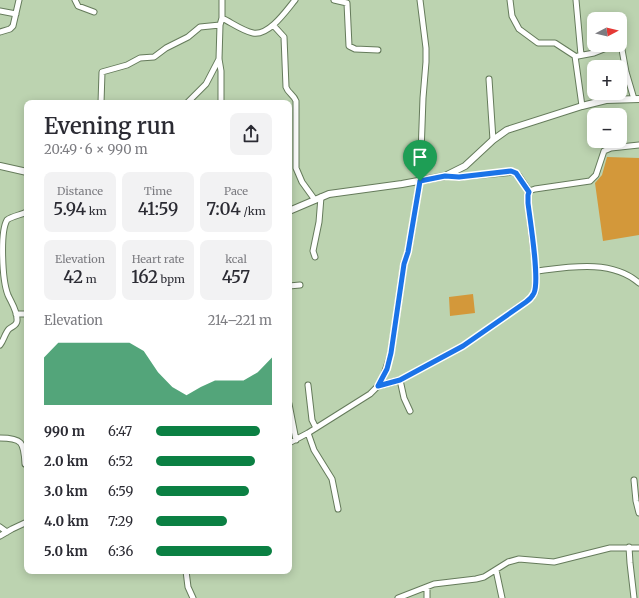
<!DOCTYPE html>
<meta charset="utf-8">
<style>
body{margin:0;font-family:Merriweather,serif;background:#f2f2f3;color:#2b2b33;height:100vh;display:flex;flex-direction:column;font-size:15px;white-space:nowrap}
*{box-sizing:border-box;margin:0}
p{font-size:13px;color:#7c7c81}
.icon{flex:none;width:22px;height:22px;fill:none;stroke:currentColor;stroke-width:2;stroke-linecap:round;stroke-linejoin:round}
.map{position:relative;flex:1;overflow:hidden}
.details{position:absolute;left:24px;top:100px;width:268px;height:474px;display:flex;flex-direction:column;background:#fff;border-radius:8px;box-shadow:0 2px 10px #0003}
.details>*{flex:none}
.needle{width:26px;rotate:83deg}
.buttons{position:absolute;left:587px;top:12px;display:grid;gap:8px}
.buttons a{display:grid;place-items:center;width:40px;height:40px;border-radius:8px;background:#fff;box-shadow:0 2px 10px #0003;font-size:20px}
.pin{position:absolute;display:grid;place-items:center;width:34px;height:34px;color:#fff;margin:-41px -17px;border-radius:50% 50% 50% 0;rotate:-45deg;box-shadow:0 0 4px #0007}
.pin .icon{rotate:45deg}
.round{display:grid;place-items:center;flex:none;width:42px;height:42px;border-radius:8px;background:#f2f2f3}
.head{display:flex;align-items:center;justify-content:space-between;height:68px;padding:0 20px}
h1{font-size:22px;font-weight:600;line-height:30px}
.figures{display:grid;grid-template-columns:repeat(3,1fr);gap:6px;height:68px;padding:4px 20px}
.figures div{display:grid;align-content:center;border-radius:8px;background:#f2f2f3;text-align:center}
.figures b{font-size:17px;font-weight:600}
.figures small{font-size:11px;font-weight:400}
.figures p{font-size:11px}
.chart{height:112px;padding:8px 20px}
.chart p{display:flex;justify-content:space-between}
.chart svg{width:100%;height:72px;margin-top:4px;fill:#0b8043;opacity:.7}
ul{padding:0 20px;list-style:none;font-size:13px}
li{display:grid;grid-template-columns:64px 48px 1fr;align-items:center;height:30px}
li i{height:10px;border-radius:5px;background:#0b8043}
.map>svg:first-child{display:block}
</style>
<div class="map">
<svg width="639" height="598" viewBox="0 0 639 598">
<rect width="100%" height="100%" fill="#bcd3b0"/>
<path fill="#d3983a" d="M607 157 639 158V235L603 241 595 183 602 175Z
M473 294 475 313 450 316 449 297Z"/>
<g fill="none" stroke-linecap="round" stroke-linejoin="round">
<defs>
<path id="minor" d="M75 0 78 6 94 12
M334 0 347 3 349 46 355 49 378 50
M510 0 512 16 519 29 538 43H555L575 56 582 106
M576 0 581 55
M0 11 16 14
M222 18C232 23 243 31 253 33 269 36 286 11 295 0
M273 25 284 37 286 87C288 93 294 95 296 101V168L302 182 315 200
M0 32 10 29 13 26 19 0
M620 43 621 44 626 72 634 99
M578 56 594 53 614 45
M489 79 493 140
M101 103 102 72 127 65 140 58 154 57 166 48 188 37 200 27 220 25
M187 103 206 84 219 59
M221 103V71L219 59 220 25 222 18V0
M445 176 459 177 514 172 519 176 529 191
M315 257 313 251 319 222 321 197
M536 271C569 267 612 259 639 283
M289 286 300 285
M16 314H27
M0 345C4 340 5 333 9 329 13 326 17 325 17 321 18 312 11 302 8 295 2 280 0 232 7 220 12 216 21 215 27 212
M400 380 404 398 410 411
M308 385 312 420 316 428
M378 386 400 380 463 346 531 298 535 292 536 271 528 203V195L529 191 535 189 590 181 596 175 604 151 611 148 639 145
M289 404 296 440
M308 433 314 450 332 479 338 509
M0 438C22 438 24 442 25 464
M289 443 308 433 370 394 378 386 383 377 391 353 404 263 408 252 420 181 423 98 426 62V48L420 0
M634 480 636 501 639 513
M0 527 7 532
M0 536 12 529 27 522
M629 547 630 563 634 598
M496 570 502 598
M186 571 188 587 193 598
M427 587V598
M398 598 434 584 476 579 484 577 508 562 519 559 554 562 610 548H639"/>
<path id="tertiary" d="M0 166 27 172
M289 211 329 194 402 184 445 176 465 166 493 140 507 130 582 106 606 100 639 99"/>
</defs>
<use href="#minor" stroke="#657b5b" stroke-width="7"/>
<use href="#tertiary" stroke="#657b5b" stroke-width="8"/>
<use href="#minor" stroke="#fff" stroke-width="5"/>
<use href="#tertiary" stroke="#fff" stroke-width="6"/>
</g>
<g fill="none" stroke-linecap="round" stroke-linejoin="round">
<defs>
<path id="route" d="M511 171 516 173 529 192 528 195V203C530 220 540 280 534 293 532 297 529 300 526 302L463 346 400 380 378 386 387 369 391 353 404 264 408 252 420 181 445 176 459 177Z"/>
</defs>
<use href="#route" stroke="#fff" stroke-width="8"/>
<use href="#route" stroke="#1a73e8" stroke-width="5"/>
</g>
</svg>
<div class="buttons">
<a><svg class="needle" viewBox="-14 -14 28 28"><path d="M0-13l5 13h-10z" fill="#e53935"/><path d="M0 13l5-13h-10z" fill="#7c7c81"/></svg></a>
<a>+</a>
<a>−</a>
</div>
<div class="pin" style="left:420px;top:181px;background:#1e9e55"><svg class="icon" aria-label="arrive" viewBox="0 0 24 24"><path d="M6 21V4h12l-3 4 3 4H6"/></svg></div>
<section class="details">
<div class="head"><div><h1>Evening run</h1><p>20:49 · 6 × 990 m</p></div><a class="round"><svg class="icon" aria-label="share" viewBox="0 0 24 24"><path d="M12 15V3M7 8l5-5 5 5M5 13v7h14v-7"/></svg></a></div>
<div class="figures">
<div><p>Distance</p><b>5.94<small> km</small></b></div>
<div><p>Time</p><b>41:59</b></div>
<div><p>Pace</p><b>7:04<small> /km</small></b></div>
</div>
<div class="figures">
<div><p>Elevation</p><b>42<small> m</small></b></div>
<div><p>Heart rate</p><b>162<small> bpm</small></b></div>
<div><p>kcal</p><b>457</b></div>
</div>
<div class="chart"><p><span>Elevation</span>214–221 m</p>
<svg viewBox="0 0 160 44" preserveAspectRatio="none"><path d="M0 44V15L10 6L20 6L30 6L40 6L50 6L60 6L70 11L80 24L90 33L100 38L110 33L120 29L130 29L140 29L150 24L160 15V44z"/></svg>
</div>
<ul>
<li><b>990 m</b>6:47<i style="width:90%"></i></li>
<li><b>2.0 km</b>6:52<i style="width:85%"></i></li>
<li><b>3.0 km</b>6:59<i style="width:80%"></i></li>
<li><b>4.0 km</b>7:29<i style="width:61%"></i></li>
<li><b>5.0 km</b>6:36<i style="width:100%"></i></li>
</ul>
</section>
</div>
